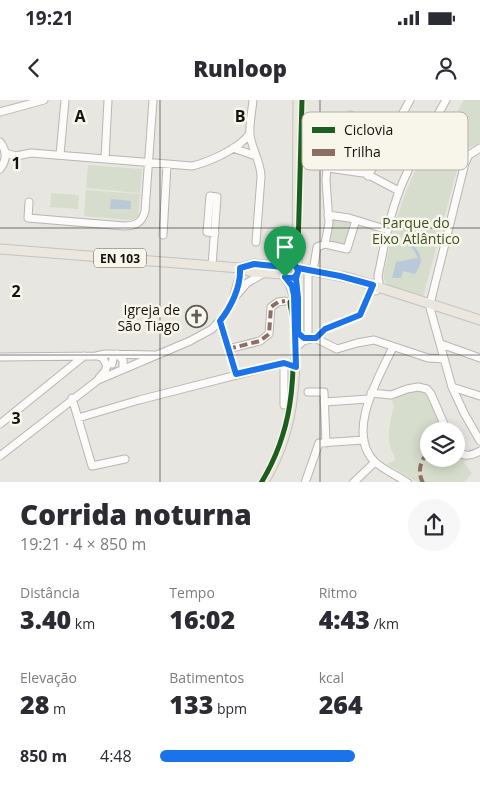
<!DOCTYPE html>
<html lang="pt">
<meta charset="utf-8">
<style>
body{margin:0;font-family:"Open Sans",sans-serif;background:#f7f7f7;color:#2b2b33;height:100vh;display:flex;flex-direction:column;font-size:19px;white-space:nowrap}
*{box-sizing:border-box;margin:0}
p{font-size:16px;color:#7c7c81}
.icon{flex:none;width:28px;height:28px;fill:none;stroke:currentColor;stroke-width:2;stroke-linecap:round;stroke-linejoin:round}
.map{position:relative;height:382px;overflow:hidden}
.details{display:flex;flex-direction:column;background:#fff;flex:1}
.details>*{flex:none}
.controls{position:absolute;left:420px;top:322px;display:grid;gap:10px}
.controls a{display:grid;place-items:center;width:45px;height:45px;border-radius:50%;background:#fff;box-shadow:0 2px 12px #0003;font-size:25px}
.pin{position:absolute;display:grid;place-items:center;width:42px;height:42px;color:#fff;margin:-51px -21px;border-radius:50% 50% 50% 0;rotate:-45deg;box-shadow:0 0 5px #0007}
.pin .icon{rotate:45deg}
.round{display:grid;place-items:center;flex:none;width:52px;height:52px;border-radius:26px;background:#f7f7f7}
.head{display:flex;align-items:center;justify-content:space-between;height:85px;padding:0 20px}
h1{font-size:28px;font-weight:800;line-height:38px}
.figures{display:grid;grid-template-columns:repeat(3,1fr);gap:8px;height:85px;padding:5px 20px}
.figures div{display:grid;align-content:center}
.figures b{font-size:25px;font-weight:800}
.figures small{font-size:14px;font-weight:400}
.figures p{font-size:14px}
ul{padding:0 20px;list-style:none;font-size:16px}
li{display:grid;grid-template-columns:80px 60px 1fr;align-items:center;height:38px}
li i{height:12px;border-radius:6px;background:#1a73e8}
.status{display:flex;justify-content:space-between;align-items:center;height:35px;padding:0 25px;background:#fff;direction:ltr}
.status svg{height:14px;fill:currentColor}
header{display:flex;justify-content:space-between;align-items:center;height:65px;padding:0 20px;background:#fff;font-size:22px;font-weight:800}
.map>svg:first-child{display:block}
</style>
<div class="status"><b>19:21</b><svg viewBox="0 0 49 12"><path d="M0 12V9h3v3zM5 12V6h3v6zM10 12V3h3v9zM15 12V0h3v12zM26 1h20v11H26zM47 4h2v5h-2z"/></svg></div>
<header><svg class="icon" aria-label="back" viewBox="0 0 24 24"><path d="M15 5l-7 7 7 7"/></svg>Runloop<svg class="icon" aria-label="person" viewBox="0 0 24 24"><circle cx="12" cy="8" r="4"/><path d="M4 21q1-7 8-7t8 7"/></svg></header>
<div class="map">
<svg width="480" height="383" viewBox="0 0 480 383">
<rect width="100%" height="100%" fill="#e8e6e0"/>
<path fill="#d6ddcc" d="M464 0H480V43L468 48 463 47 423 197 387 185 384 178V172L395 119 398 115C408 82 423 54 441 25L445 27 453 19Z
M88 65 142 69 140 93 86 88Z
M86 90 140 94 138 117 131 120 84 116Z
M51 93 79 95 78 109 50 107Z
M332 117 350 122 345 145H339L329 141Z
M415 290 427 293 445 331H429V359H456V353L469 358 465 361 464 363 472 373 464 382H417L387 364 395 360C395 353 391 352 390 346 387 335 391 316 394 306L391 299Z"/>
<path fill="#bac9da" d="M111 99 131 101V109H110Z
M412 145C423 153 423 164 415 174L403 171 401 178H392L396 162 418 158 414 150 410 147Z"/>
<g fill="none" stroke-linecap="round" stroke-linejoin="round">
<defs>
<path id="minor" d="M253 0C252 11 249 25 250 35 252 50 261 62 261 77L256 142
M0 12 44 0
M350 15 390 37
M304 17 330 34 326 80 329 123 325 144 347 149 356 120
M0 42C7 51 7 60 0 69
M233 48 256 56
M5 53 16 56 31 53 192 66C209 62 241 48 250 33
M329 54 399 91
M60 55 65 0
M105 59 108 0
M328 68 363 73
M368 76 410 0
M29 102 28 118 124 126C135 126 142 123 145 111L153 0
M328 115 349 118 388 130
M163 135 167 65
M212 166 217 97 210 96 207 132 215 133
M313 171 317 147 325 144
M376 191 379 183 378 176C384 147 389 117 400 89 412 58 430 29 446 0
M234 195 240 174V168
M430 204 465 63 469 55 480 48
M430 208 452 287 464 313 480 341
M220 221 236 275
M315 238 325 229 360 215 374 183
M308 239V175
M441 244 480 258
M299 245 303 241 315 238 337 249 357 243 374 240 428 258 444 259
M393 247C379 277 345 333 375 362 384 370 398 376 408 383
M228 249 260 241 269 234 271 207 278 202 285 201
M98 256 103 258 107 266 105 271 99 278
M0 257 96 256 105 254 154 255
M112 264 113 258 117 254 123 260V268
M452 287 480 296
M308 292H324L326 343
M371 293 391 295 407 289 418 287 427 289 431 294 447 331
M72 298 92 366 125 359
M324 302 369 299
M78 318 139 300 284 263V305
M0 324 84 256
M456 351C465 357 471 356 480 351
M0 356 98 280 190 241 212 229 224 216 234 198 247 183 264 173
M305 383 319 343 364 340
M353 383 375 362"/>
<path id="major" d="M0 149 240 168 252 172 283 174 290 178 297 174V166L291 163 286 164 283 168V174
M297 166 298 0
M240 168 254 164 283 167
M297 168 350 178 480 220
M263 383C294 333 296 284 295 228 295 211 297 190 285 177"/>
</defs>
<use href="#minor" stroke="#b8b6b2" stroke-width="9"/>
<use href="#major" stroke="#c3c2bf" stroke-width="11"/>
<use href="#minor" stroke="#fcfbfa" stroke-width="7"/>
<use href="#major" stroke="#ebe7df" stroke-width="9"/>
<path stroke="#8d6e63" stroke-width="4" stroke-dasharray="8 4" stroke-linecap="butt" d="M228 249 260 241 269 234 271 207 278 202 285 201
M423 383C417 372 420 360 429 352"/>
<defs>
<path id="cycleway" d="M297 166 296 151 298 150 302 0
M261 383C293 331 295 280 293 221 293 214 290 209 290 202L294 198"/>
</defs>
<use href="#cycleway" stroke="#f8f5ea" stroke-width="8"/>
<use href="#cycleway" stroke="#1b5e20" stroke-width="5"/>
</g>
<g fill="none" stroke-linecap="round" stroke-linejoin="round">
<defs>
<path id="route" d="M285 177 292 186 294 195 296 267 284 263 236 274 220 221C231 207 241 187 240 168L254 164 283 167 289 163 295 165 298 170 296 179 298 198V233L304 238H316L325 229 360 215 373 185 340 176 298 168C299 176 293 180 285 177"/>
</defs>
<use href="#route" stroke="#fff" stroke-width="10"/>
<use href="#route" stroke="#1a73e8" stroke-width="6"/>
</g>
<path fill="none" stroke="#13120e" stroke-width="1" stroke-opacity="0.55" d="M160 0V383M320 0V383M0 128H480M0 255H480"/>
<defs>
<symbol id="church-ring" viewBox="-11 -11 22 22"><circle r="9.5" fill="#f8f5ea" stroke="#5e5c58" stroke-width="1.5"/><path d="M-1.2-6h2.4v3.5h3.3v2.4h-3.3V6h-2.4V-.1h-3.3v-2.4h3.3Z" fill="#5e5c58"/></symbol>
</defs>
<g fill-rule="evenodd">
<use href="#church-ring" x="184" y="204" width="25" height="25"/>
</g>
<g text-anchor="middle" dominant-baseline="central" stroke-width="5" stroke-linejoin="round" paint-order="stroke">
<rect fill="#f8f5ea" stroke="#585650" stroke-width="1" x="94" y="148.5" width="52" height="19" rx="4"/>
<g font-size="12" font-weight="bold" fill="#13120e">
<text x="120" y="158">EN 103</text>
</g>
<g font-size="14" fill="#3b5225" stroke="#f8f5ea">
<text x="416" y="122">Parque do<tspan x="416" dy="16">Eixo Atlântico</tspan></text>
</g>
<g font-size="14" fill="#13120e" stroke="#f8f5ea" text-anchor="end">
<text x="180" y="209">Igreja de<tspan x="180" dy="16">São Tiago</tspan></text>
</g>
</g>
<rect x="302" y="12" width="166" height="58" rx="8" fill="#f8f5ea" stroke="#b3b1a8" stroke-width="1"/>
<rect x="312" y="27" width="23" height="6" fill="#1b5e20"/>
<rect x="312" y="49" width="23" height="7" fill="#8d6e63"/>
<g font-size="14" fill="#13120e">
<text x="344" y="35">Ciclovia</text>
<text x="344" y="57">Trilha</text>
</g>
<g font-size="16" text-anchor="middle" font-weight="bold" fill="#13120e" stroke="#f8f5ea" stroke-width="5" stroke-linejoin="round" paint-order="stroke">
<text x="80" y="22">A</text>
<text x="240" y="22">B</text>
<text x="16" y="69">1</text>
<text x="16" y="197">2</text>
<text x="16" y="324">3</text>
</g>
</svg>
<div class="controls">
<a><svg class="icon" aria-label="layers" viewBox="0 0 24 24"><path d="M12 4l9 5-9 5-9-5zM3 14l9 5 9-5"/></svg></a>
</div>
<div class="pin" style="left:285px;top:177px;background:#1e9e55"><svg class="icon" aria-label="arrive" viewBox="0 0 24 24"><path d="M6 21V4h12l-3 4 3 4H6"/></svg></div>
</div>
<section class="details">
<div class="head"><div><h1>Corrida noturna</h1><p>19:21 · 4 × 850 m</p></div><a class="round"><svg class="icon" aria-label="share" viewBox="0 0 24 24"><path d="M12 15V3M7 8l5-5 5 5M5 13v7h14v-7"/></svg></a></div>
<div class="figures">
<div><p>Distância</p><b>3.40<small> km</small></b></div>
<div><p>Tempo</p><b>16:02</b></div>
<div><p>Ritmo</p><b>4:43<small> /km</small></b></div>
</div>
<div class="figures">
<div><p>Elevação</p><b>28<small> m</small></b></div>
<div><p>Batimentos</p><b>133<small> bpm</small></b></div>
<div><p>kcal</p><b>264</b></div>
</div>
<ul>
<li><b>850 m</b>4:48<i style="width:65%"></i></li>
</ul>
</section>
